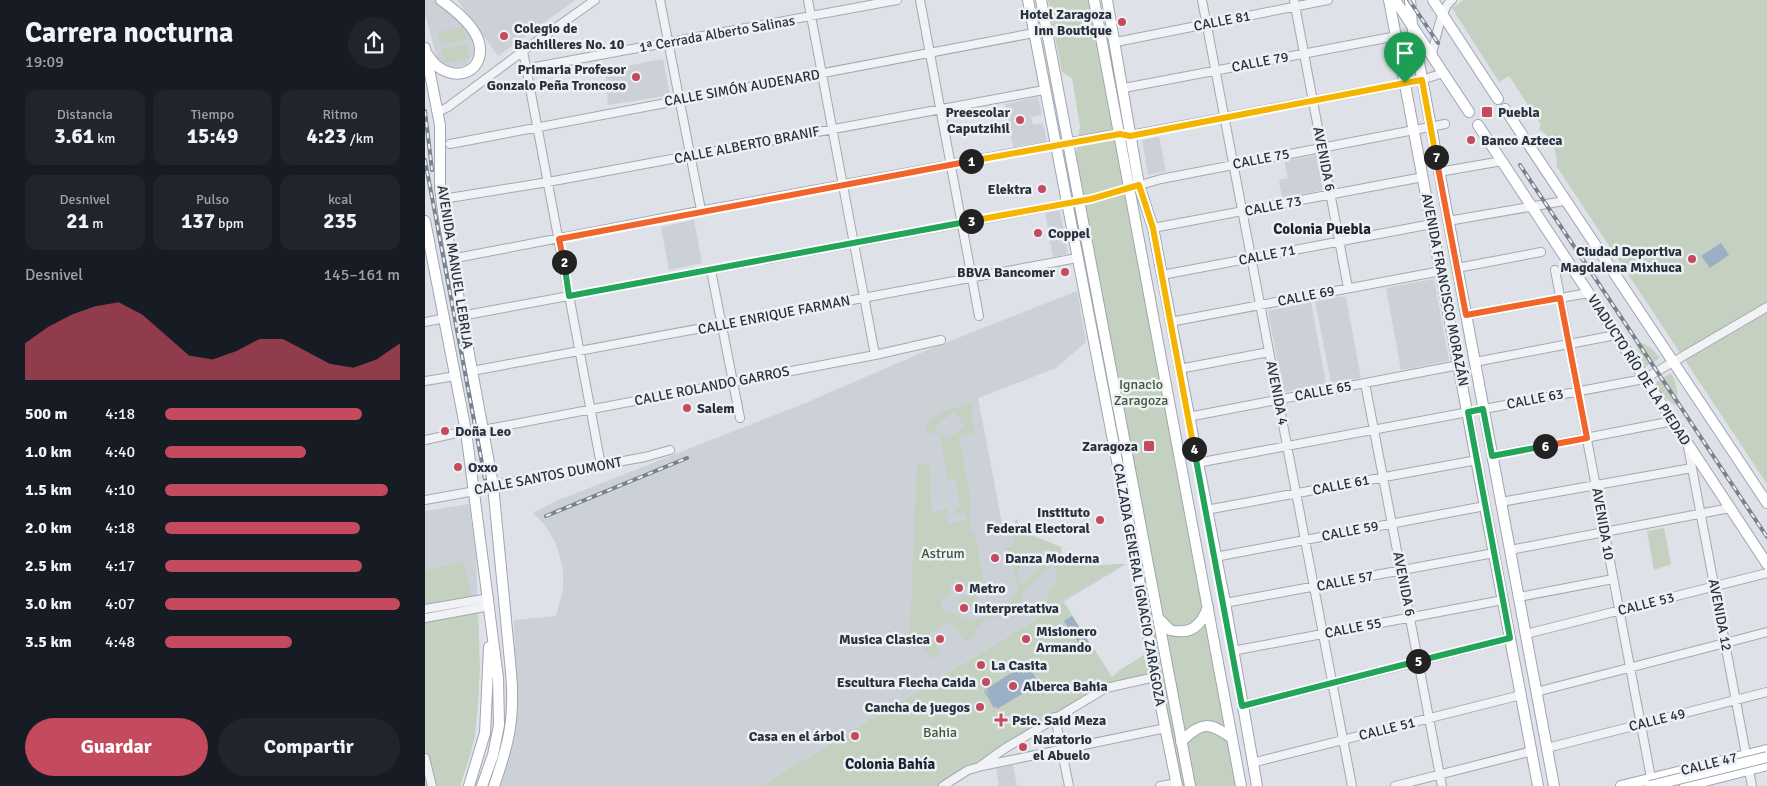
<!DOCTYPE html>
<html lang="es">
<meta charset="utf-8">
<style>
body{margin:0;font-family:Signika,sans-serif;background:#20242c;color:#f1f3f6;height:100vh;display:flex;flex-direction:column;font-size:19px;white-space:nowrap}
*{box-sizing:border-box;margin:0}
p{font-size:16px;color:#9ea1a6}
.icon{flex:none;width:28px;height:28px;fill:none;stroke:currentColor;stroke-width:2;stroke-linecap:round;stroke-linejoin:round}
.map{position:relative;flex:1;overflow:hidden}
.panel{display:flex;flex-direction:column;background:#171b24;width:425px}
.panel>*{flex:none}
.pin{position:absolute;display:grid;place-items:center;width:42px;height:42px;color:#fff;margin:-51px -21px;border-radius:50% 50% 50% 0;rotate:-45deg;box-shadow:0 0 5px #0007}
.pin .icon{rotate:45deg}
.km{position:absolute;width:25px;height:25px;margin:-12px;border-radius:50%;background:#222;color:#fff;font-size:14px;line-height:25px;text-align:center}
.round{display:grid;place-items:center;flex:none;width:52px;height:52px;border-radius:26px;background:#20242c}
.headline{display:flex;align-items:center;justify-content:space-between;height:85px;padding:0 25px}
h1{font-size:28px;font-weight:700;line-height:38px}
.stats{display:grid;grid-template-columns:repeat(3,1fr);gap:8px;height:85px;padding:5px 25px}
.stats div{display:grid;align-content:center;border-radius:12px;background:#20242c;text-align:center}
.stats b{font-size:21px;font-weight:700}
.stats small{font-size:14px;font-weight:400}
.stats p{font-size:14px}
.chart{height:140px;padding:10px 25px}
.chart p{display:flex;justify-content:space-between}
.chart svg{width:100%;height:90px;margin-top:5px;fill:#c44a5d;opacity:.7}
.cta{display:flex;gap:10px;margin-top:auto;padding:10px 25px}
.cta a{flex:1;height:58px;border-radius:30px;background:#c44a5d;color:#fff;font-size:20px;font-weight:700;line-height:58px;text-align:center}
.cta a+a{background:#20242c;color:#f1f3f6}
ul{padding:0 25px;list-style:none;font-size:16px}
li{display:grid;grid-template-columns:80px 60px 1fr;align-items:center;height:38px}
li i{height:12px;border-radius:6px;background:#c44a5d}
main{display:flex;flex:1;min-height:0}
.map>svg:first-child{display:block}
</style>
<main>
<section class="panel">
<div class="headline"><div><h1>Carrera nocturna</h1><p>19:09</p></div><a class="round"><svg class="icon" aria-label="share" viewBox="0 0 24 24"><path d="M12 15V3M7 8l5-5 5 5M5 13v7h14v-7"/></svg></a></div>
<div class="stats">
<div><p>Distancia</p><b>3.61<small> km</small></b></div>
<div><p>Tiempo</p><b>15:49</b></div>
<div><p>Ritmo</p><b>4:23<small> /km</small></b></div>
</div>
<div class="stats">
<div><p>Desnivel</p><b>21<small> m</small></b></div>
<div><p>Pulso</p><b>137<small> bpm</small></b></div>
<div><p>kcal</p><b>235</b></div>
</div>
<div class="chart"><p><span>Desnivel</span>145–161 m</p>
<svg viewBox="0 0 160 44" preserveAspectRatio="none"><path d="M0 44V26L10 18L20 12L30 8L40 6L50 12L60 22L70 32L80 34L90 30L100 24L110 24L120 30L130 36L140 38L150 34L160 26V44z"/></svg>
</div>
<ul>
<li><b>500 m</b>4:18<i style="width:84%"></i></li>
<li><b>1.0 km</b>4:40<i style="width:60%"></i></li>
<li><b>1.5 km</b>4:10<i style="width:95%"></i></li>
<li><b>2.0 km</b>4:18<i style="width:83%"></i></li>
<li><b>2.5 km</b>4:17<i style="width:84%"></i></li>
<li><b>3.0 km</b>4:07<i style="width:100%"></i></li>
<li><b>3.5 km</b>4:48<i style="width:54%"></i></li>
</ul>
<div class="cta"><a>Guardar</a><a>Compartir</a></div>
</section>
<div class="map">
<svg width="1342" height="786" viewBox="0 0 1342 786">
<rect width="100%" height="100%" fill="#dee1e7"/>
<path fill="#ccd1d8" d="M0 0H10L29 14 49 38 50 53 41 65 28 68 21 66 12 58 0 14Z
M32 0H150L73 56Z
M238 59 245 95 183 105 180 70Z
M613 97 617 115 606 117 608 125 618 123 622 141 588 147 580 104Z
M734 137 741 171 723 175 717 140Z
M892 155 898 190 857 198 854 180 863 178 859 161Z
M635 210 643 254 628 257 620 213Z
M269 220 277 263 244 270 236 227Z
M1009 279 1024 361 976 370 961 288Z
M652 291 661 342 631 368 553 398 577 523 636 547 637 553 654 564 657 562 661 564 667 562 674 565 701 564 336 786H73L88 743 91 706 89 620 131 616 138 590V569L131 544 120 525 108 513 131 501 378 404 510 347Z
M917 296 921 298 936 378 906 383 890 301Z
M886 302 901 384 858 392 843 311Z
M44 504 51 556 54 639V693L50 737 35 786H0V511Z
M588 765 592 786H574L571 768Z"/>
<path fill="#c4d0c0" d="M623 0H667L690 115 686 121 698 161 701 197 814 786H770L691 380 651 157 655 126 647 78 637 72Z
M1039 0H1342V484L1132 167C1132 151 1128 138 1114 129L1116 125 1084 76 1074 82 1027 8Z
M38 27 41 40 16 45 13 32Z
M42 44 44 58 20 63 17 49Z
M1209 339 1226 348 1235 358 1220 367Z
M1246 373C1252 383 1254 395 1251 406L1237 395 1230 383Z
M546 403 549 433 534 436 545 497 546 533 550 532 560 592 551 593 554 609 549 611 548 608 531 598 540 596 543 590 540 582 531 579 525 586 526 595 516 600V609L545 620 553 619 581 606 593 588 582 549 589 543C586 536 587 525 592 519L595 531 636 547 637 553 654 564 657 562 674 565 701 564 620 609 623 595 632 579 627 556 623 549 602 553 592 572 596 586 620 564 622 568 598 593 589 614C567 620 557 612 549 637L540 642 526 622 504 633 516 654 508 659 482 631 485 628 492 464H504L507 512 523 509 524 515H521L522 524 542 520 540 513 531 514 530 508 535 507 530 479 523 480 514 432 521 440 540 427 529 412 510 426 513 432 500 434C500 412 529 409 546 403Z
M1239 528 1246 564 1229 570 1222 531Z
M39 562 46 596 0 605V570Z
M715 570 720 576 761 786H755Z
M639 602 687 677 695 670 719 655 725 683 686 690 674 687 516 786H336Z
M53 611 55 668 52 715 46 753 35 786H11L0 745V622Z"/>
<path fill="#9bafc5" d="M1296 243 1304 255 1285 268 1276 256Z
M647 616 666 646 659 651 639 621Z
M602 663 614 684 572 709 571 706 569 708 559 691 560 690 566 698 561 689Z"/>
<g fill="none" stroke-linecap="round" stroke-linejoin="round">
<defs>
<path id="minor" d="M235 0 276 210
M383 0 450 355
M495 0 554 316
M777 0 927 786
M869 0 923 288
M691 42 903 0
M98 51 176 465
M1007 55C1010 42 1016 7 1027 0
M110 67 472 0
M699 88 972 36
M11 108 17 110 23 107 98 51 170 0
M25 144 609 33
M1014 172 1077 161
M24 198 123 182 619 90
M1023 221 1139 201
M728 228 998 177
M26 259 264 213 684 135 711 134 997 80 1018 73
M1032 268 1116 252
M286 270 315 418
M1130 270 1226 778
M737 275 1007 224
M1041 315 1163 293
M36 316 666 199 736 179 1020 124
M0 322 20 318
M745 322 1016 271
M1050 362 1191 335
M754 369 844 352
M47 371 652 258
M0 381 31 376
M940 383 1017 786
M763 417 1034 365
M58 430 450 355 516 340
M0 440 41 431
M1263 447 1327 786
M1067 456 1248 421
M772 463 1219 379 1342 307
M0 500 50 491 68 485 220 457 245 450
M1076 502 1267 468
M781 510 1052 460
M1085 550 1305 508
M790 557 1060 506
M1094 597 1188 579
M800 603 1069 553
M0 609 64 598
M0 618 65 606
M1101 634 1342 573
M807 651 1078 600
M1111 692 1342 632
M817 706 1085 638
M630 717 644 786
M1122 748 1342 692
M0 758 7 786
M827 763 1096 695
M557 766 741 728
M518 786 543 770 554 767 579 749 681 688 730 677
M735 786 752 783
M970 786 1107 751"/>
<path id="major" d="M603 0 710 554 730 677 752 786
M616 0 765 786
M669 0 816 786
M682 0 714 185 728 228 800 603 832 786
M964 0 1113 786
M970 0 1044 112
M985 0 987 25 1129 786
M1008 0 1073 99
M0 48 15 125V188L19 218 68 485 86 672C90 718 84 743 69 786
M3 55C21 86 62 76 54 42 49 25 30 10 16 0
M1080 109 1342 503
M1053 125 1342 564
M0 221 41 431 73 678 74 725 68 755 57 786
M733 618 745 630C766 635 776 626 783 607
M756 742C777 721 784 722 807 738
M44 786 60 733 64 647
M1196 786 1342 750
M1260 786 1342 765"/>
</defs>
<use href="#minor" stroke="#a4a8b0" stroke-width="10"/>
<use href="#major" stroke="#9ea6b1" stroke-width="12"/>
<use href="#minor" stroke="#f0f2f5" stroke-width="8"/>
<use href="#major" stroke="#fff" stroke-width="10"/>
<defs>
<path id="rail" d="M984 0 1013 43
M0 111 7 170
M0 160 60 479
M1095 165 1342 537
M121 516 262 458"/>
</defs>
<use href="#rail" stroke="#79818f" stroke-width="4"/>
<use href="#rail" stroke="#edf0f4" stroke-width="2" stroke-dasharray="5.5" stroke-linecap="butt"/>
<defs>
<path id="major-bridge" d="M1225 786 1342 757"/>
</defs>
<use href="#major-bridge" stroke="#9ea6b1" stroke-width="12" stroke-linecap="butt"/>
<use href="#major-bridge" stroke="#fff" stroke-width="10"/>
</g>
<g fill="none" stroke-linecap="round" stroke-linejoin="round">
<defs>
<path id="split-1" d="M546 161 695 134 705 136 980 83"/>
<path id="split-2" d="M139 262 134 239 546 161"/>
<path id="split-3" d="M139 262 144 296 546 221"/>
<path id="split-4" d="M546 221 666 199 714 185 728 228 769 449"/>
<path id="split-5" d="M769 449 817 706 993 661"/>
<path id="split-6" d="M993 661 1085 638 1043 412 1058 409 1067 456 1120 446"/>
<path id="split-7" d="M1011 157 1041 315 1135 298 1162 438 1120 446"/>
<path id="split-8" d="M980 83 997 80 1011 157"/>
</defs>
<use href="#split-1" stroke="#fff" stroke-width="10"/>
<use href="#split-2" stroke="#fff" stroke-width="10"/>
<use href="#split-3" stroke="#fff" stroke-width="10"/>
<use href="#split-4" stroke="#fff" stroke-width="10"/>
<use href="#split-5" stroke="#fff" stroke-width="10"/>
<use href="#split-6" stroke="#fff" stroke-width="10"/>
<use href="#split-7" stroke="#fff" stroke-width="10"/>
<use href="#split-8" stroke="#fff" stroke-width="10"/>
<use href="#split-1" stroke="#f5b400" stroke-width="6"/>
<use href="#split-2" stroke="#f0652b" stroke-width="6"/>
<use href="#split-3" stroke="#22a559" stroke-width="6"/>
<use href="#split-4" stroke="#f5b400" stroke-width="6"/>
<use href="#split-5" stroke="#22a559" stroke-width="6"/>
<use href="#split-6" stroke="#22a559" stroke-width="6"/>
<use href="#split-7" stroke="#f0652b" stroke-width="6"/>
<use href="#split-8" stroke="#f5b400" stroke-width="6"/>
</g>
<g fill="#c44a5d" stroke="#edf0f4" stroke-width="2">
<circle cx="697" cy="22" r="5"/>
<circle cx="79" cy="36" r="5"/>
<circle cx="211" cy="77" r="5"/>
<rect x="1056" y="106" width="12" height="12" rx="2.5"/>
<circle cx="595" cy="120" r="5"/>
<circle cx="1046" cy="140" r="5"/>
<circle cx="617" cy="189" r="5"/>
<circle cx="613" cy="233" r="5"/>
<circle cx="1267" cy="259" r="5"/>
<circle cx="640" cy="272" r="5"/>
<circle cx="262" cy="408" r="5"/>
<circle cx="20" cy="431" r="5"/>
<rect x="718" y="440" width="12" height="12" rx="2.5"/>
<circle cx="33" cy="467" r="5"/>
<circle cx="675" cy="520" r="5"/>
<circle cx="570" cy="558" r="5"/>
<circle cx="534" cy="588" r="5"/>
<circle cx="539" cy="608" r="5"/>
<circle cx="515" cy="639" r="5"/>
<circle cx="601" cy="639" r="5"/>
<circle cx="556" cy="665" r="5"/>
<circle cx="561" cy="682" r="5"/>
<circle cx="588" cy="686" r="5"/>
<circle cx="555" cy="707" r="5"/>
<path d="M573.5 712.5h5v5h5v5h-5v5h-5v-5h-5v-5h5z"/>
<circle cx="430" cy="736" r="5"/>
<circle cx="598" cy="747" r="5"/>
</g>
<g text-anchor="middle" dominant-baseline="central" stroke-width="5" stroke-linejoin="round" paint-order="stroke">
<g font-size="14" font-weight="bold" fill="#28303c" stroke="#edf0f4" text-anchor="start">
<text x="687" y="14" text-anchor="end">Hotel Zaragoza<tspan x="687" dy="16">Inn Boutique</tspan></text>
<text x="89" y="28">Colegio de<tspan x="89" dy="16">Bachilleres No. 10</tspan></text>
<text x="201" y="69" text-anchor="end">Primaria Profesor<tspan x="201" dy="16">Gonzalo Peña Troncoso</tspan></text>
<text x="585" y="112" text-anchor="end">Preescolar<tspan x="585" dy="16">Caputzihil</tspan></text>
<text x="1073" y="112">Puebla</text>
<text x="1056" y="140">Banco Azteca</text>
<text x="607" y="189" text-anchor="end">Elektra</text>
<text x="623" y="233">Coppel</text>
<text x="1257" y="251" text-anchor="end">Ciudad Deportiva<tspan x="1257" dy="16">Magdalena Mixhuca</tspan></text>
<text x="630" y="272" text-anchor="end">BBVA Bancomer</text>
<text x="272" y="408">Salem</text>
<text x="30" y="431">Doña Leo</text>
<text x="713" y="446" text-anchor="end">Zaragoza</text>
<text x="43" y="467">Oxxo</text>
<text x="665" y="512" text-anchor="end">Instituto<tspan x="665" dy="16">Federal Electoral</tspan></text>
<text x="580" y="558">Danza Moderna</text>
<text x="544" y="588">Metro</text>
<text x="549" y="608">Interpretativa</text>
<text x="611" y="631">Misionero<tspan x="611" dy="16">Armando</tspan></text>
<text x="505" y="639" text-anchor="end">Musica Clasica</text>
<text x="566" y="665">La Casita</text>
<text x="551" y="682" text-anchor="end">Escultura Flecha Caida</text>
<text x="598" y="686">Alberca Bahia</text>
<text x="545" y="707" text-anchor="end">Cancha de juegos</text>
<text x="587" y="720">Psic. Said Meza</text>
<text x="420" y="736" text-anchor="end">Casa en el árbol</text>
<text x="608" y="739">Natatorio<tspan x="608" dy="16">el Abuelo</tspan></text>
</g>
<g font-size="14" fill="#28303c" stroke="#edf0f4">
<text transform="translate(797 21) rotate(-11)">CALLE 81</text>
<text transform="translate(292 34) rotate(-10)">1ª Cerrada Alberto Salinas</text>
<text transform="translate(835 62) rotate(-11)">CALLE 79</text>
<text transform="translate(317 88) rotate(-10)">CALLE SIMÓN AUDENARD</text>
<text transform="translate(322 145) rotate(-11)">CALLE ALBERTO BRANIF</text>
<text transform="translate(836 159) rotate(-11)">CALLE 75</text>
<text transform="translate(899 159) rotate(79)">AVENIDA 6</text>
<text transform="translate(848 206) rotate(-11)">CALLE 73</text>
<text transform="translate(842 255) rotate(-11)">CALLE 71</text>
<text transform="translate(30 267) rotate(81)">AVENIDA MANUEL LEBRIJA</text>
<text transform="translate(1020 290) rotate(79)">AVENIDA FRANCISCO MORAZÁN</text>
<text transform="translate(881 296) rotate(-11)">CALLE 69</text>
<text transform="translate(349 315) rotate(-11)">CALLE ENRIQUE FARMAN</text>
<text transform="translate(1214 370) rotate(57)">VIADUCTO RÍO DE LA PIEDAD</text>
<text transform="translate(287 386) rotate(-11)">CALLE ROLANDO GARROS</text>
<text transform="translate(898 391) rotate(-11)">CALLE 65</text>
<text transform="translate(852 393) rotate(79)">AVENIDA 4</text>
<text transform="translate(1110 399) rotate(-11)">CALLE 63</text>
<text transform="translate(123 476) rotate(-11)">CALLE SANTOS DUMONT</text>
<text transform="translate(916 485) rotate(-11)">CALLE 61</text>
<text transform="translate(1178 524) rotate(80)">AVENIDA 10</text>
<text transform="translate(925 531) rotate(-11)">CALLE 59</text>
<text transform="translate(920 581) rotate(-11)">CALLE 57</text>
<text transform="translate(979 584) rotate(79)">AVENIDA 6</text>
<text transform="translate(714 585) rotate(80)">CALZADA GENERAL IGNACIO ZARAGOZA</text>
<text transform="translate(1221 604) rotate(-14)">CALLE 53</text>
<text transform="translate(1295 615) rotate(79)">AVENIDA 12</text>
<text transform="translate(928 628) rotate(-11)">CALLE 55</text>
<text transform="translate(1232 720) rotate(-14)">CALLE 49</text>
<text transform="translate(962 729) rotate(-14)">CALLE 51</text>
<text transform="translate(1284 764) rotate(-14)">CALLE 47</text>
</g>
<g font-size="14" fill="#3d5737" stroke="#edf0f4">
<text x="716" y="384">Ignacio<tspan x="716" dy="16">Zaragoza</tspan></text>
<text x="518" y="553">Astrum</text>
<text x="515" y="732">Bahia</text>
</g>
<g font-size="15" font-weight="bold" fill="#1b212d" stroke="#edf0f4">
<text x="897" y="229">Colonia Puebla</text>
<text x="465" y="764">Colonia Bahía</text>
</g>
</g>
</svg>
<div class="pin" style="left:980px;top:83px;background:#1e9e55"><svg class="icon" aria-label="arrive" viewBox="0 0 24 24"><path d="M6 21V4h12l-3 4 3 4H6"/></svg></div>
<b class="km" style="left:546px;top:161px">1</b>
<b class="km" style="left:139px;top:262px">2</b>
<b class="km" style="left:546px;top:221px">3</b>
<b class="km" style="left:769px;top:449px">4</b>
<b class="km" style="left:993px;top:661px">5</b>
<b class="km" style="left:1120px;top:446px">6</b>
<b class="km" style="left:1011px;top:157px">7</b>
</div>
</main>
